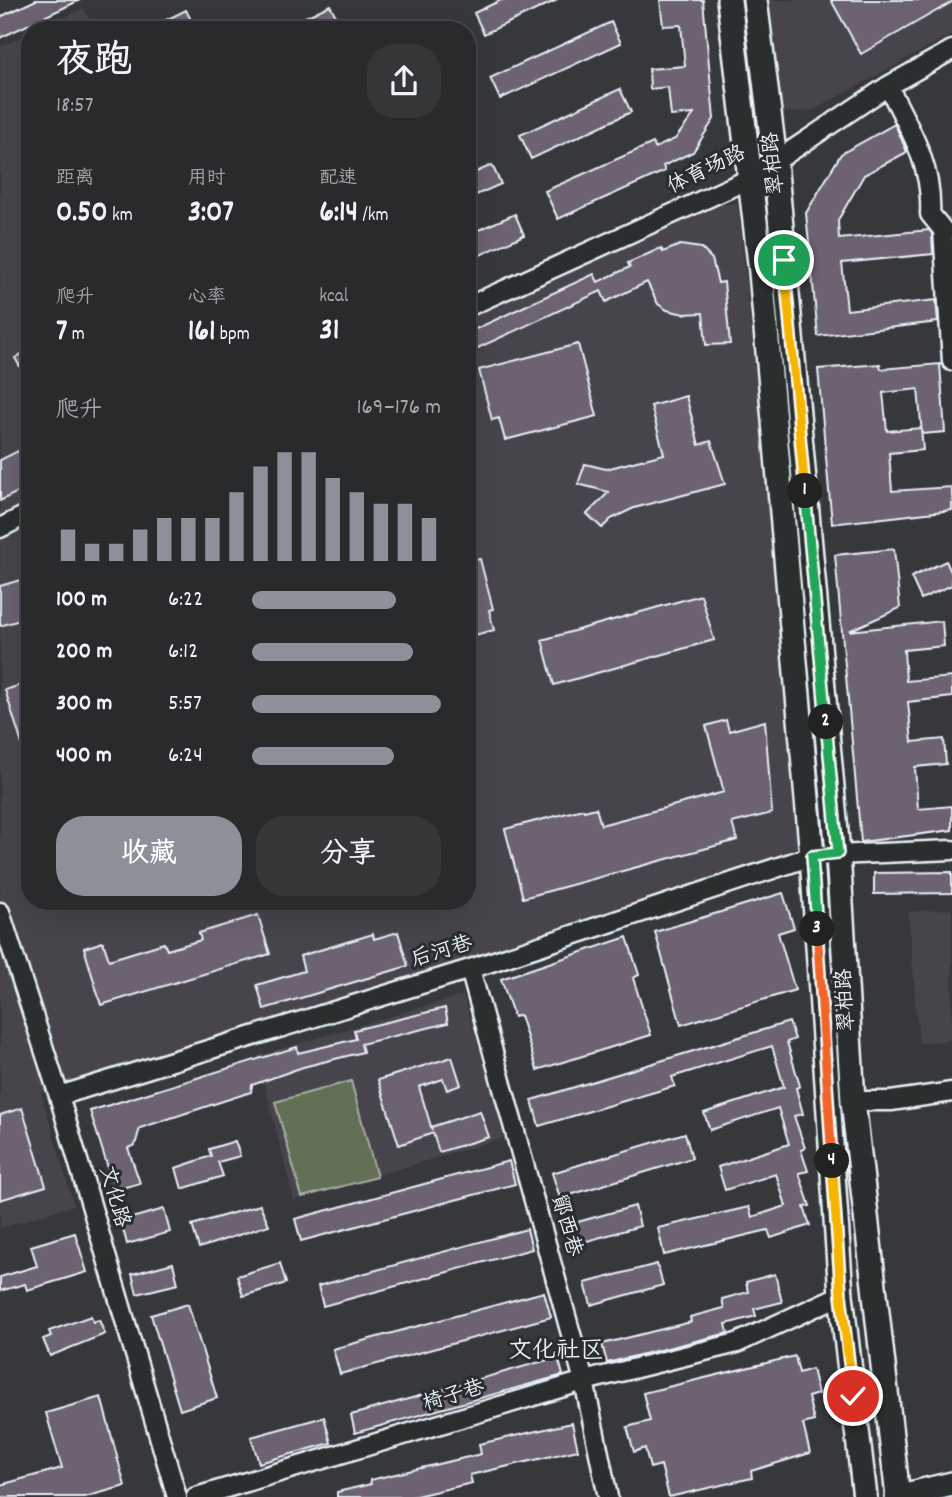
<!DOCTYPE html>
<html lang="zh">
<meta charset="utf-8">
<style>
body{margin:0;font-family:Dekko,"LXGW WenKai TC",sans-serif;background:#353638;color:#f1f3f6;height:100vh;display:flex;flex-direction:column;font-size:26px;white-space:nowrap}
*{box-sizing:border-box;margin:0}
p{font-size:23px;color:#a5a7a9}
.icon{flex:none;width:38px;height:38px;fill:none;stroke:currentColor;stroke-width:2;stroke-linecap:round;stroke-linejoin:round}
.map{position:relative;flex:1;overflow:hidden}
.sheet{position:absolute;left:21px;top:21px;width:455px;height:889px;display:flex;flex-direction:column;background:#292a2c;border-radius:28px;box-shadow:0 7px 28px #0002,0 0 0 2px #454648}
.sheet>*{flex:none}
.pin{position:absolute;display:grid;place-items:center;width:60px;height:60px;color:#fff;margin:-30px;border:4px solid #fff;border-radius:50%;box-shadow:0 2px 7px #0007}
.km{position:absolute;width:35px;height:35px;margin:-18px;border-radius:50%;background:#222;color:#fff;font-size:19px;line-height:35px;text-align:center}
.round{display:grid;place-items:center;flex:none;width:74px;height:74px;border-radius:28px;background:#353638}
.summary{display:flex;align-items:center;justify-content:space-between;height:119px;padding:0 35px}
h1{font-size:38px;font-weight:700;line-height:52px}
.metrics{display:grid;grid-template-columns:repeat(3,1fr);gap:10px;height:119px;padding:7px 35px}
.metrics div{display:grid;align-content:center}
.metrics b{font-size:30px;font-weight:700}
.metrics small{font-size:19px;font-weight:400}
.metrics p{font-size:19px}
.chart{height:196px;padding:14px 35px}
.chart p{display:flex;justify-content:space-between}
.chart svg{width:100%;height:126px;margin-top:7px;stroke:#8c9099;stroke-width:6}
.primary-button{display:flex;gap:14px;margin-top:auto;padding:14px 35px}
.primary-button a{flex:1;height:80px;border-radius:28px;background:#8c9099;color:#fff;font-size:28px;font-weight:700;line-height:80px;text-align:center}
.primary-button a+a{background:#353638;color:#f1f3f6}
ul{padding:0 35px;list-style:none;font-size:23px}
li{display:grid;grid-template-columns:112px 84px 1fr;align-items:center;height:52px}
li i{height:18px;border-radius:9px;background:#8c9099}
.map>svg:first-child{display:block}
</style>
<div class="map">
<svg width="952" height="1497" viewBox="0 0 952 1497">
<rect width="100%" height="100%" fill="#37383b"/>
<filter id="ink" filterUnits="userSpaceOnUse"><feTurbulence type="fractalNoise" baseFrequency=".0143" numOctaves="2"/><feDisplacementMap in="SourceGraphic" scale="14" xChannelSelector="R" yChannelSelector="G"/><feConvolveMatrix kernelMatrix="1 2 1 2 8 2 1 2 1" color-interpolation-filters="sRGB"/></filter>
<g filter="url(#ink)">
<path fill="#47454b" d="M762 0H952V34L812 111 783 113 775 100Z
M84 8 94 30H37Z
M30 33V901H467V318L711 206 738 203 803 840 786 858 41 1092 74 1205 0 1228V47Z
M952 909V1040L919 1043 908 912Z
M463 995 506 1137 294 1200 257 1056Z"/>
<path fill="#636f56" stroke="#a6b0a7" stroke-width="2" d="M351 1081 377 1177 302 1197 275 1102Z"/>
<path fill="#6c6271" stroke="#e8f1f8" stroke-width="2" d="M36 0H80L0 38V17Z
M501 0H557L484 34 474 13Z
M660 0H703L714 119 693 152 663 166 665 171 558 219 545 191 653 143 655 148 675 139 694 114 671 116 668 87 650 89 649 69 685 66 681 25 663 26Z
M831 0H952V2L861 54Z
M330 5 339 22 324 30H279Z
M186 10 196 30H146Z
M611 22 621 43 500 99 490 78Z
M620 89 631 112 531 159 520 135Z
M895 124 907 152 864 175 838 220 839 239 929 230 932 234 933 254 842 263 847 310 936 300 938 322 818 336 806 213 841 154Z
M492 165 501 184 467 199V176Z
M515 214 524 235 467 261V235Z
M680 245 701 248 712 259 718 283 724 282 730 344 706 345 703 313 684 314 667 310 658 304 647 282 606 302 601 291 467 353V333L594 274 598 282 630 267 628 263 661 248 663 252Z
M578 344 597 416 505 440 499 418 492 420 479 370Z
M30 349V383L15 358Z
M880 364 881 369 940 364 945 432 922 434 918 389 883 393 887 431 921 428 923 450 889 453 892 491 952 487V510L832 524 818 369Z
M686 396 699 445 711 441 725 484 634 508 611 519 602 528 587 514 609 492 578 484 585 464 606 469 664 454 651 406Z
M30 445V486L0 501V460Z
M894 549 900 608 849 631 942 621 944 646 904 650 906 681 952 677V697L908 702 912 742 944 739 946 764 915 767 918 809 952 806V830L861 842 835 555Z
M480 559 493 609 489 610 494 630 467 637V562Z
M946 561 952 574V585L921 599 911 577Z
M30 577V617L0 626V586Z
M701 595 714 640 554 685 542 640Z
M30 682V759L27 760 5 690Z
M726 720 729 731 765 721 772 813 732 823 737 840 523 898 505 829 583 809 584 811 596 808 601 825 724 792 706 726Z
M952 872V893L874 894V873Z
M783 893 794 928 778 933 795 990 681 1025 655 932Z
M258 915 270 954 101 1005 84 948 103 942 109 960 164 943 167 950 201 940 199 933Z
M398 932 408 966 264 1009 257 985 304 971 300 956 373 934 374 939Z
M627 937 639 975 633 978 651 1035 537 1070 520 1015 514 1017 501 979Z
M445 1008 448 1023 361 1044 363 1052 303 1067 252 1085 251 1092 140 1128 135 1145 128 1148 140 1183 115 1190 90 1111 297 1047 298 1053 356 1039 354 1030Z
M789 1022 795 1039 787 1042 800 1086 796 1088 803 1114 794 1116 805 1148 801 1150 808 1171 799 1173 810 1206 804 1207 810 1225 771 1238 768 1230 664 1255 658 1228 749 1207 752 1217 786 1206 776 1174 725 1190 718 1167 789 1144 778 1108 710 1130 704 1113 784 1087 772 1046 672 1077 675 1086 539 1126 532 1100Z
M452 1057 461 1085 447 1090 443 1079 419 1087 432 1130 431 1127 480 1111 489 1137 439 1152 433 1133 399 1145 378 1080Z
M22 1108 46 1186 0 1200V1115Z
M685 1133 692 1158 560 1198 552 1173Z
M235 1141 240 1156 218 1162 223 1176 182 1189 176 1168 211 1156 209 1149Z
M509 1161 515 1184 301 1241 295 1219Z
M260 1205 269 1225 199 1248 192 1225Z
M635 1206 640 1226 573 1245 567 1225Z
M164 1209 170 1232 127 1244 121 1221Z
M527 1229 532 1249 323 1306 318 1286Z
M75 1233 87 1272 27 1290 25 1284 0 1291V1277L37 1266 31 1246Z
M173 1263 178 1284 137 1294 132 1274Z
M280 1263 286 1283 243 1296 237 1276Z
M657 1264 663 1285 591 1305 585 1283Z
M775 1274 782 1302 754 1309 756 1316 726 1324 728 1333 607 1363 602 1344 691 1322 690 1317 724 1308 722 1299 748 1292 746 1282Z
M544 1292 551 1317 340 1374 333 1349Z
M188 1304 217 1398 180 1410 151 1315Z
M91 1316 93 1322 99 1320 105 1334 50 1356 43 1339 51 1336 49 1331Z
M795 1356 799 1373 812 1369 818 1394 808 1397 814 1421 803 1424 810 1453 751 1471 752 1478 669 1497 661 1465 650 1468 645 1448 634 1452 627 1427 650 1421 643 1393Z
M558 1357 563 1375 355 1433 351 1415Z
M101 1397 125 1486 85 1497H0V1485L62 1468 46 1413Z
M324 1417 331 1443 259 1463 251 1437Z
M572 1423 578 1450 470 1475 472 1483 412 1497H337V1492L371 1484 370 1480 481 1454 479 1444Z"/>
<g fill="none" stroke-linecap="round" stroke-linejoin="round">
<defs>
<path id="minor" d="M888 86C909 128 933 166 930 214L943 230 952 361
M467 307 749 179 888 86 952 50
M0 528 30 513
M0 912 59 1096 177 1497
M470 969 584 1381 608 1497
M59 1096 470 969 812 856 952 850
M853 1101H891L952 1092
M196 1497 584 1381 737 1343 841 1295"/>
<path id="major" d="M729 0 761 272 812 856 841 1295 865 1497
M755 0 775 161 838 853 853 1101 898 1497
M897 1497 952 1484"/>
</defs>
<use href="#minor" stroke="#e8f1f8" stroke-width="23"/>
<use href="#major" stroke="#e8f1f8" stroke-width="28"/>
<use href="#minor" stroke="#2a2d2e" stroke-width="18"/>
<use href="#major" stroke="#2a2d2e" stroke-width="23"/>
</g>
</g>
<g fill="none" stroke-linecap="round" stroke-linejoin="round" filter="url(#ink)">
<defs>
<path id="split-1" d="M784 260 805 491"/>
<path id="split-2" d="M805 491 826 722"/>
<path id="split-3" d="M817 929 812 856 838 853 826 722"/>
<path id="split-4" d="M817 929 832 1161"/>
<path id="split-5" d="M832 1161 841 1295 853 1396"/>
</defs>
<use href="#split-1" stroke="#fff" stroke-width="14"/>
<use href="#split-2" stroke="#fff" stroke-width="14"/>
<use href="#split-3" stroke="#fff" stroke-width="14"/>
<use href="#split-4" stroke="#fff" stroke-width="14"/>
<use href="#split-5" stroke="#fff" stroke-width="14"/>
<use href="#split-1" stroke="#f5b400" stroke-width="9"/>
<use href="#split-2" stroke="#22a559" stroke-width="9"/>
<use href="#split-3" stroke="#22a559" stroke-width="9"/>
<use href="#split-4" stroke="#f0652b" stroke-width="9"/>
<use href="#split-5" stroke="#f5b400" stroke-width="9"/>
</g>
<g text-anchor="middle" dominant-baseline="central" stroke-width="6" stroke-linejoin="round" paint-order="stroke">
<g font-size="21" fill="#e8f1f8" stroke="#2a2d2e">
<text transform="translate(775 163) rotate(-96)">翠柏路</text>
<text transform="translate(707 171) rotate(-26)">体育场路</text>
<text transform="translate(442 953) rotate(-17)">后河巷</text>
<text transform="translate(847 1000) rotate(-93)">翠柏路</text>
<text transform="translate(113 1197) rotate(74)">文化路</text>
<text transform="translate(565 1226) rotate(74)">鄮西巷</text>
<text transform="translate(454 1397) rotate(-17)">椅子巷</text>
</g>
<g font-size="24" fill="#e8f1f8" stroke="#2a2d2e">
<text x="556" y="1352">文化社区</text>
</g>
</g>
</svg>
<div class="pin" style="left:784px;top:260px;background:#1e9e55"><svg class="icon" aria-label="arrive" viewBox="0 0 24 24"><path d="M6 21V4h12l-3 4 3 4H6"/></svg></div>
<div class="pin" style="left:853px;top:1396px;background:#d93025"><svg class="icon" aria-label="check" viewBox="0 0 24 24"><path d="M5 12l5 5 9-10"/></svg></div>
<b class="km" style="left:805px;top:491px">1</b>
<b class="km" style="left:826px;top:722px">2</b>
<b class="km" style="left:817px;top:929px">3</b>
<b class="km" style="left:832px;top:1161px">4</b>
<section class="sheet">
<div class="summary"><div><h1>夜跑</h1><p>18:57</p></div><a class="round"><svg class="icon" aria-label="share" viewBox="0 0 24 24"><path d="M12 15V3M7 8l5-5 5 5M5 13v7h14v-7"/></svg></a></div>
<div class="metrics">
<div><p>距离</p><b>0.50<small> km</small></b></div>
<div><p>用时</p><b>3:07</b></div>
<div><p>配速</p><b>6:14<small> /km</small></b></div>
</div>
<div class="metrics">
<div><p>爬升</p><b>7<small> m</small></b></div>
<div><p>心率</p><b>161<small> bpm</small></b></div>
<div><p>kcal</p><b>31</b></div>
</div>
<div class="chart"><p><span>爬升</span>169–176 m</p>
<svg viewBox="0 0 160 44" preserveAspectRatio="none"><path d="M5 44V33M15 44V38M25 44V38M35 44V33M45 44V29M55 44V29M65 44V29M75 44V20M85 44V11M95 44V6M105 44V6M115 44V15M125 44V20M135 44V24M145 44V24M155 44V29"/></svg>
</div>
<ul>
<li><b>100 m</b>6:22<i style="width:76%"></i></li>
<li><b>200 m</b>6:12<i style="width:85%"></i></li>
<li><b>300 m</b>5:57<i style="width:100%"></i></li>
<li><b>400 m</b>6:24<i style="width:75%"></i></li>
</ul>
<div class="primary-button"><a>收藏</a><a>分享</a></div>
</section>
</div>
